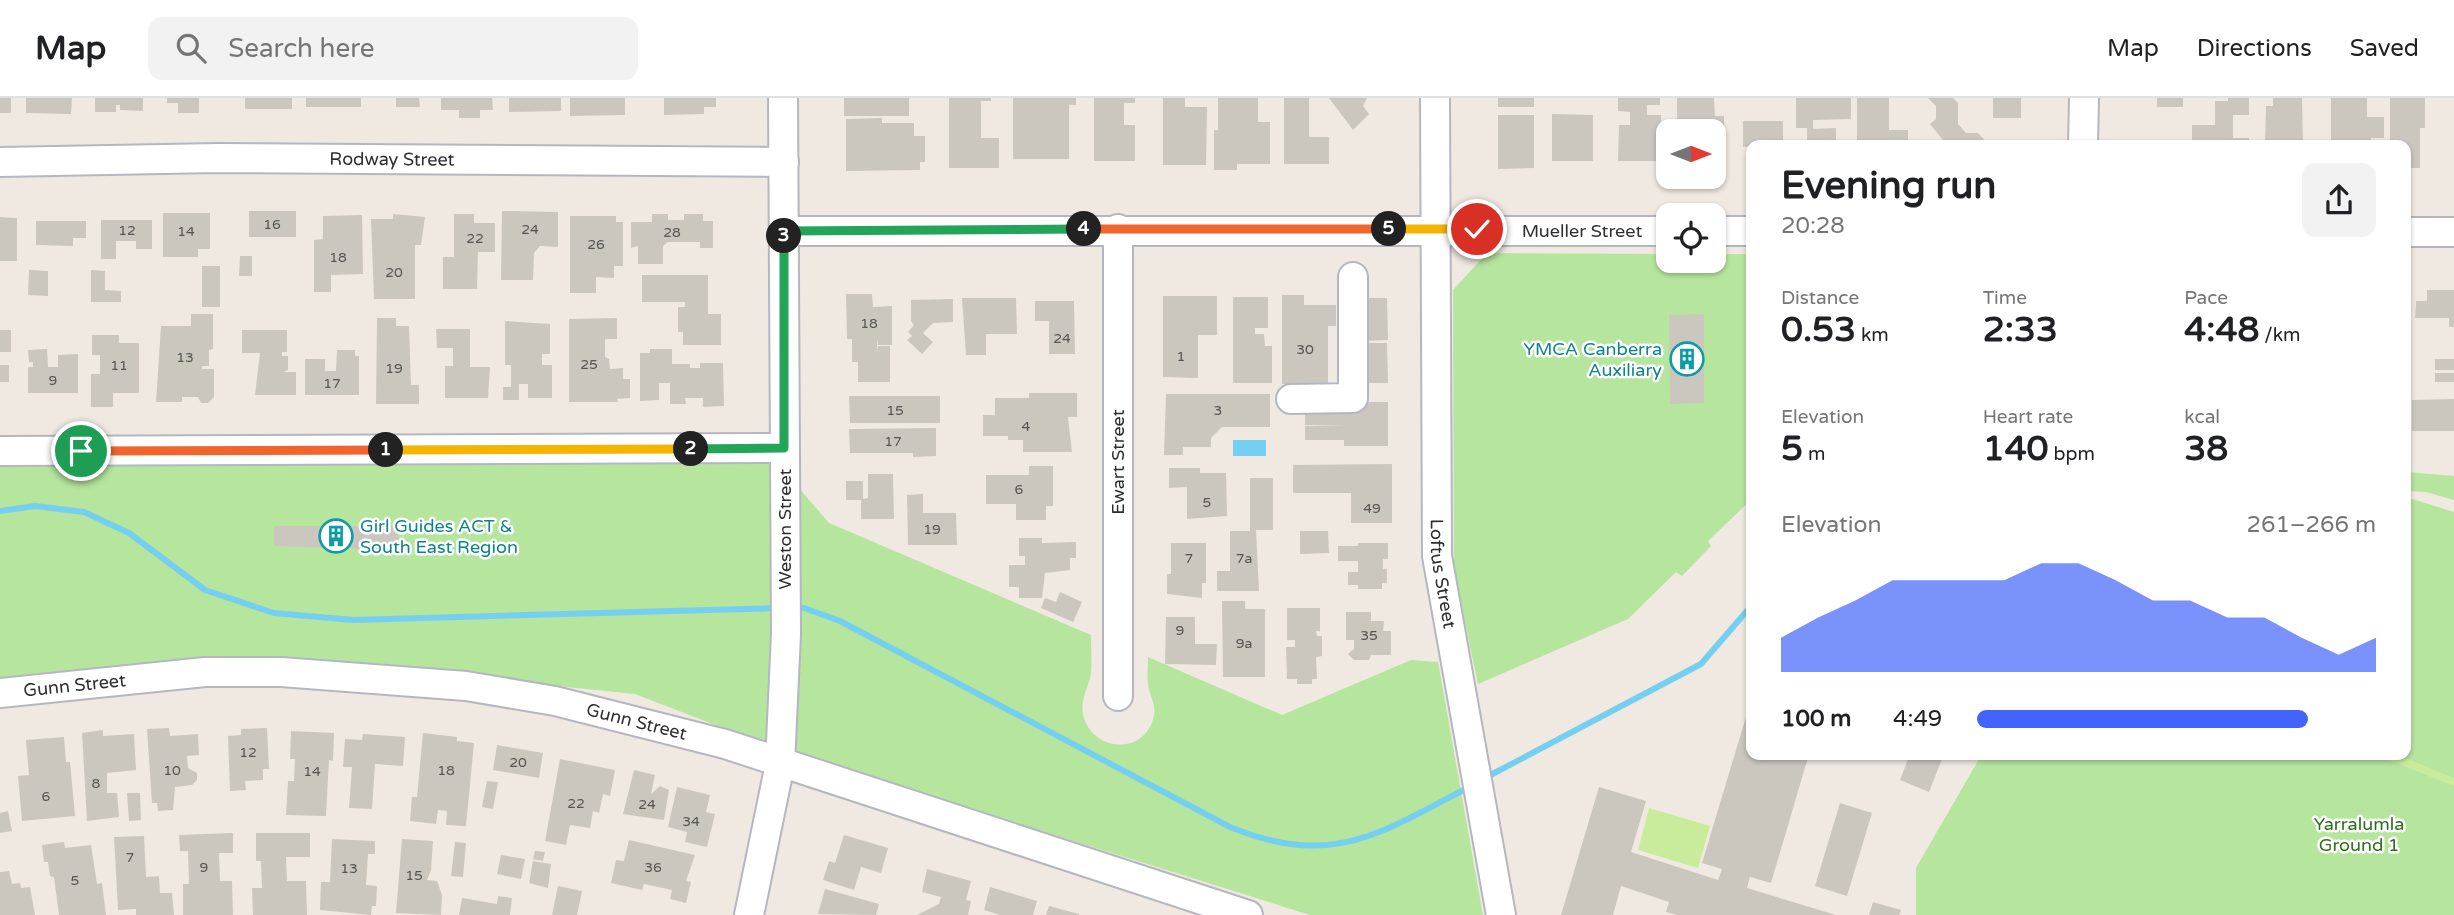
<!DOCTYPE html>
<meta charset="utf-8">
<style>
body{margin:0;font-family:"Varela Round",sans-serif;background:#f2f2f2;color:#202124;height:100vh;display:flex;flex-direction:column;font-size:26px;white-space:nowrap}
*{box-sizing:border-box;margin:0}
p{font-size:23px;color:#757577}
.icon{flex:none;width:38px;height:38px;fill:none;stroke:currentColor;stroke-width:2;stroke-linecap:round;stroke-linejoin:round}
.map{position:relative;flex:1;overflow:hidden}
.panel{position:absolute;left:1746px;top:42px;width:665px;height:620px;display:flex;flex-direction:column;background:#fff;border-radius:14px;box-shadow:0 2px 5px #0004}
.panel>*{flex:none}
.needle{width:46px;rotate:90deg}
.fabs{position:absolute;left:1656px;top:21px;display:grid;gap:14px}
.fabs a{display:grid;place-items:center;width:70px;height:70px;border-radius:14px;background:#fff;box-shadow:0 2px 5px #0004;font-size:35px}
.pin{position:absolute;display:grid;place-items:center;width:60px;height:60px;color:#fff;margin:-30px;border:4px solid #fff;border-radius:50%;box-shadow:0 2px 7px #0007}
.km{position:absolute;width:35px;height:35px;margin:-18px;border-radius:50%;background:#222;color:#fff;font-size:19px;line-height:35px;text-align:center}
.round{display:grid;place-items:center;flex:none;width:74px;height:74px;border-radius:14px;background:#f2f2f2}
.headline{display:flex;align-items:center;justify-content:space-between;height:119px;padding:0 35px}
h1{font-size:38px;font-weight:700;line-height:52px}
.figures{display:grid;grid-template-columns:repeat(3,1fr);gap:10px;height:119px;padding:7px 35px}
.figures div{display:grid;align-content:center}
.figures b{font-size:35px;font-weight:700}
.figures small{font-size:19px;font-weight:400}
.figures p{font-size:19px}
.chart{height:196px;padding:14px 35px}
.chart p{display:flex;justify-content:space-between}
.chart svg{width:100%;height:126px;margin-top:7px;fill:#4264fb;opacity:.7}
ul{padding:0 35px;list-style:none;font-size:23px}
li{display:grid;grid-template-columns:112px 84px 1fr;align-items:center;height:52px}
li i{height:18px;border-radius:9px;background:#4264fb}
header{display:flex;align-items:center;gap:42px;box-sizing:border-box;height:98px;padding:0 35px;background:#fff;border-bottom:2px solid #e0e0e0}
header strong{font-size:33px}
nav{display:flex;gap:38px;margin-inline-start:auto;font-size:24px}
.search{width:490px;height:63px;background:#f2f2f2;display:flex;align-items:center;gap:18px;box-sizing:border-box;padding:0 24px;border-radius:14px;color:#757577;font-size:26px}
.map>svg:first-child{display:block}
</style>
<header>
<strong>Map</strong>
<div class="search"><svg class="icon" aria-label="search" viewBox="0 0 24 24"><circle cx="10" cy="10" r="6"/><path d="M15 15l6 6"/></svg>Search here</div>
<nav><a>Map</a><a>Directions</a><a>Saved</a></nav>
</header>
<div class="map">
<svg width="2454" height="817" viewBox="0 0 2454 817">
<rect width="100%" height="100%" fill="#efe9e1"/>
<path fill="#b6e59e" d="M1487 155 1668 156V163H1713V156H1752V401L1708 443 1711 448 1682 478 1676 474 1628 521 1478 586 1454 472 1453 192Z
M772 359 829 425 1091 537C1091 549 1092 562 1091 575 1089 589 1080 601 1083 616 1091 655 1147 658 1154 617 1156 606 1149 596 1148 586 1147 577 1148 567 1148 559L1282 617 1411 562 1438 564 1483 817H1310L770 648 635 596 264 558 0 581V368Z
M2406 374 2454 378V402L2426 394 2406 393Z
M2406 399 2454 414V817H1916V770L1982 656H2406Z"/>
<path fill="#c9ec9a" d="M2374 656H2395L2454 680V688Z
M1649 710 1710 728 1698 770 1638 752Z"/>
<path fill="#75cff0" d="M1233 342H1266V358H1233Z"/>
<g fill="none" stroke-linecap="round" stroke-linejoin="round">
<path stroke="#75cff0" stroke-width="6" d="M0 413 35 408 84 414 129 435 205 492 274 515 353 522 778 510
M792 510H804L840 523 1230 729C1333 771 1381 735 1471 688
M1483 681 1701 566 1752 507"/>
</g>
<path fill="#cbc7bf" d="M0 0H11V15H0Z
M26 0H72L71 16 26 15Z
M95 0H143V13L120 12V7H116V14H95Z
M167 0H199V15H178V5H167Z
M245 0H292V11H245Z
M306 0H361V9H306Z
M396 0H419L420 9H396Z
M441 0H492L493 12H480V20H459V12H441Z
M509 0H561V13L509 14Z
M570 0H625V17L570 18Z
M664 0H716V9H704V16L664 17Z
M844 0H909V18H844Z
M949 0H991V3H981V40H999V70H949Z
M1013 0H1076V7H1069V61H1013Z
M1094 0H1135V5H1124V27H1135V63H1094Z
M1163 0H1185V9H1207L1206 67H1163Z
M1218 0H1258V24H1270V66H1237V72H1214V32H1218Z
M1284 0H1309V39H1329V66H1284Z
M1329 0H1367L1363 8 1369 16 1353 32Z
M1498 0H1534V9H1498Z
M1618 0H1660V7H1647V17H1661V63H1618L1619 27H1630V14L1618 13Z
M1677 0H1714L1715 18H1724L1725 58H1713V33H1677Z
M1796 0H1851V21L1813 22V31L1836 30V47H1807V30H1796Z
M1857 0H1889V32H1908V47H1857Z
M1928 0H1953L1958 5V26L1966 35H1978L1989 47H1947L1930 26 1936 21V8Z
M1993 0H2021V20H1993Z
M2157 0H2183V9H2157Z
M2228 0H2249V17H2233V40H2249V47H2192V27H2215V3H2228Z
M2273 0H2302L2303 47H2265L2266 8H2273Z
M2331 0H2367V19H2384V40H2371V47H2331Z
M2390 0H2425V30H2420V70H2406V47H2390Z
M1552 16 1593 17V63H1552Z
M1498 17H1534V70L1498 71Z
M882 20V25H914V38H925V64H920V72L846 73V21Z
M1743 23H1783V47L1743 49Z
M249 113H296V139H249Z
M502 113 558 114V149L540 148 534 155 533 182H501Z
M163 115H210V151H198V159H163Z
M393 116 425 119 421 147H415V201H374L371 121H393Z
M454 116H474V125H495V154H478L477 191H443V159H454Z
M652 116H668V122H684V116H703V123H713V150H700V144H668L663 148V166H638V148L631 150V124H652Z
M362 117 363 176 331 177V194H314V142L323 141V118Z
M570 118H616V124H623V168H614V180L596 179V195H570Z
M0 119 17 120V163H0Z
M101 122H152V151H136V143H116V161H101Z
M36 123H86V140H73V148L36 147Z
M240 158H252V178H239Z
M202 168H220V209H202Z
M29 172 48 173V198L28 197Z
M91 172 105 173V192L121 193V204H91Z
M642 177H708V216H721V247H683V234H678V209H685V204H642Z
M2427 192H2454V229H2449V220H2415L2416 203H2427Z
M846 196H872L873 209 892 208V247H878L877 241V254L878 248H890V284H858V264H852V241H847Z
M1282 197H1304V207H1336V228H1328V286H1282Z
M1163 198H1217V237H1198V280L1163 279Z
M1233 199H1268V230H1255V236H1264L1265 248H1272V285H1233Z
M962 200H1016L1017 236H986V257H966Z
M1359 200H1387L1388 242 1364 243Z
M953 201V224L933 225 923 235 933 244 922 256 907 242 912 238 908 234 914 227 911 223V202Z
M1035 203H1074L1075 256H1049V223H1035Z
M191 216H213V251L209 252V268H202V271H214V299L208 305H201L198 299H182V304H156L161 228H191Z
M1704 216V305L1670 306 1669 217Z
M377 220H396V228H409L411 287H419V306H376Z
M617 220V241H605V259L609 261 610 271 623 270V281H630V300L617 301 618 304H569V221Z
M505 223 550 226V256H542V267H552V300H528V286H519V302H503V289H511V267H505Z
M436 231H470V269H490L488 300H445V268H453V250H437Z
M0 232H11V254H0Z
M242 232H287V254H282V258H288V272L283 274H296V297H255L260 255H242Z
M92 237H119V245H139V295H113V309H91V276H100V257H92Z
M1364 245H1387L1388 285H1360Z
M47 251 48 269H58V257L78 256V295H28V269H33V264H29L28 252Z
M650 251H672V266H690V270H700V265H723L724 308 703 309V300H685L686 306H670V285H659V302L640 303V255H650Z
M337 252H355V258H359V297H305V261H325V273H336Z
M2435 261H2454V272H2435Z
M0 267H9V284H0Z
M2435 275H2454V284H2435Z
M1029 295H1077V319H1068L1072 354H1023V342H1008V338H983V317H995V300H1029Z
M1166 296H1270V329H1222L1211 340V349H1183V357H1164Z
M849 298H940V325H850Z
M2454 301V333H2412V302Z
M1344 304H1388V348H1344V342H1305V328H1346L1305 327V312Z
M936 330V358L913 359V355H850L849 331Z
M1392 366V425H1351V395H1293V367Z
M1029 368H1053V408H1046V422H1016V406H986V377H1029Z
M1169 370H1200V375H1226L1227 418 1187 421V389L1169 390Z
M868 376H893L894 421H861V402H846V383H863V401L868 400Z
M1250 380H1273V432H1256L1259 493H1217V473H1230V433H1250Z
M923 396V415H956L957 447H908L907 397Z
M274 428H398V452L274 448Z
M1300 433H1328L1329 455 1300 456Z
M1019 440H1042V445L1076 444V460H1070V472L1045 475 1042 500H1019V489H1009V467H1025V458H1019Z
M1171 445H1206V485H1202V500L1167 496V476H1171Z
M1358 445H1388V461H1383V471H1387V485H1382V491H1358V487H1348V474H1358V463H1338V448H1358Z
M1060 494 1082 504 1073 524 1041 510 1045 500 1056 504Z
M1222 503H1245V511H1265V579H1223Z
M1287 510H1320V533H1316L1317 538H1322V558L1316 559 1317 581H1312V586H1297V581H1287L1286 549H1295V542H1287Z
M1346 514H1371V523H1384L1383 533H1391V557H1371L1369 562H1354L1348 556 1354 551V542H1346Z
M1166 519H1195V546H1217L1216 567 1165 566Z
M1752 599V656H1809L1771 785 1750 779 1747 790 1836 817H1677L1666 814 1669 804 1621 788 1613 817H1561L1599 689 1646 703 1631 754 1718 782 1722 771 1702 765Z
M169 630 170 638 198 636 199 657 187 658 188 670 197 675V682L192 687 175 689 173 712 158 713 157 705H152L147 631Z
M267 630 269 671H263V682L245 683 246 692 230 693 228 638 241 637V631Z
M103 632V638L134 636 136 672 107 675V695H117L119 719 87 723 82 635Z
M291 633 334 635 333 663 329 662 326 718 286 717 288 683H294L295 661H290Z
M423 635 457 639V643L474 645 466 728 446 727 447 713 438 712 436 726 410 723 412 699H417Z
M363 636 405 639 403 668 375 666 372 711 349 710 352 669H343L345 641 362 642Z
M64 639 66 664H70L75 718 22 723 18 678 29 677 26 642Z
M497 647 543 655 539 680 493 672Z
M1910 656H1944L1929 694 1900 682Z
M560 661 615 672 610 698 603 696 599 715 593 713 590 730 570 727 566 747 545 743Z
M634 672 655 677 651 696 660 688 669 692 664 722 623 716Z
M487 683 498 684 493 711 482 709Z
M677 689 710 697 706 714 715 716 707 749 685 744 687 734 668 729Z
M127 695H140L141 722 129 723Z
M1840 705 1872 715 1847 798 1815 788Z
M8 713 12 733 0 735V715Z
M233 735V755H219L220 783H232L233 817H183V786H189L188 753H180L179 737Z
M256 735H310V759H286L287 783H306L307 817H253L252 790H262L261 763H256Z
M844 737 888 750 881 775 861 769 854 792 823 782 829 763 835 765Z
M144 738 146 779 159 778 160 795H172L174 817H136V811L118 812 114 739Z
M332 741 375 743V756H368L366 787 377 788 376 808H372L371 817 320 812 321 784H330Z
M402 741 433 743 431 772 427 782 437 783 442 797 441 817 396 815Z
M629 742 695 757 686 783 691 784 686 805 670 801 672 792 644 786 642 792 611 785 616 762 624 763Z
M64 744 65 750 91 747 97 786 102 785 106 817H59L54 779 50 778 48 764H44L42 747Z
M455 744 466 745 463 779 451 778Z
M535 753 545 754 543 763 533 761Z
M501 757 525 761 521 781 497 776Z
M533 763 551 766 548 790 529 785Z
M927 771 971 783 966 802 971 803 968 817H917L939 806 941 799 922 794Z
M9 773 12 786 20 785 21 790 30 789 35 817H0V774Z
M558 788 582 793 577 817H552Z
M990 789 1037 803 1033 817H1000L984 812Z
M825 791 879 806 876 817 818 816Z
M498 798 512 800 510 817H459L462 800 497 806Z
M1873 804 1901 812 1899 817H1869Z
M1049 808 1079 816V817H1046Z"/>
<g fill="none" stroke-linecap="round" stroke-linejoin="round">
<defs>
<g id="minor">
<path id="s1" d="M1435 0 1437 458 1501 817"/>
<path d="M2083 47 2084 0"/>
<path id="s2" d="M0 64 218 60 784 64"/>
<path d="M1118 131V598"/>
<path id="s3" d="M784 133H1668"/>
<path d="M1713 133H1752"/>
<path d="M2406 134H2454"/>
<path d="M1291 301 1353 300V179"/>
<path d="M0 353 784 350"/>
<path id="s4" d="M0 595 205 574H281L466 588 555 603 725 646 1248 817"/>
<path d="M749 817 780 666 786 536 783 0"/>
</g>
</defs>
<use href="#minor" stroke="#b4b7c1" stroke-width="32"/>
<use href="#minor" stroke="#fff" stroke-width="28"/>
</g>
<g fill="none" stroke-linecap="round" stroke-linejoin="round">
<defs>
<path id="split-1" d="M81 353 386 352"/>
<path id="split-2" d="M386 352 691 351"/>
<path id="split-3" d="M691 351 784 350V138"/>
<path id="split-4" d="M784 138V133L1084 131"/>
<path id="split-5" d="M1084 131H1389"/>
<path id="split-6" d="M1389 131H1477"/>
</defs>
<use href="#split-1" stroke="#fff" stroke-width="14"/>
<use href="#split-2" stroke="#fff" stroke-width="14"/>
<use href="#split-3" stroke="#fff" stroke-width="14"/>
<use href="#split-4" stroke="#fff" stroke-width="14"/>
<use href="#split-5" stroke="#fff" stroke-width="14"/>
<use href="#split-6" stroke="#fff" stroke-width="14"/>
<use href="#split-1" stroke="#f0652b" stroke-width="9"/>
<use href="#split-2" stroke="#f5b400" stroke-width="9"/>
<use href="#split-3" stroke="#22a559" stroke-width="9"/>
<use href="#split-4" stroke="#22a559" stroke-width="9"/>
<use href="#split-5" stroke="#f0652b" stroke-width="9"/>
<use href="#split-6" stroke="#f5b400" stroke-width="9"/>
</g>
<defs>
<symbol id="building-ring" viewBox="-11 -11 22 22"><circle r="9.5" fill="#fff" stroke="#0f9aa8" stroke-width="1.5"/><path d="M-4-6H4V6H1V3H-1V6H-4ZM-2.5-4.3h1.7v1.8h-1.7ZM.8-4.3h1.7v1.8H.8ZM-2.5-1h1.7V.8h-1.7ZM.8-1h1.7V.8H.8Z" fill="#0f9aa8"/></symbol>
</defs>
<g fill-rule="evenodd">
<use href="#building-ring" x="1668" y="242" width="38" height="38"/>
<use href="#building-ring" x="317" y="419" width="38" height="38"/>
</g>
<g text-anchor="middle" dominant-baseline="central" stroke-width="5" stroke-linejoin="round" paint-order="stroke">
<g font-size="14" fill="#555452">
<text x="272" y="126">16</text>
<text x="530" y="131">24</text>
<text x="127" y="132">12</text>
<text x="186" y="133">14</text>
<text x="672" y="134">28</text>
<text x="475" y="140">22</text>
<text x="596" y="146">26</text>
<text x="338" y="159">18</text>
<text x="394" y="174">20</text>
<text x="869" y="225">18</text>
<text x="1062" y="240">24</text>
<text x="1305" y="251">30</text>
<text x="1181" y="258">1</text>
<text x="185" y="259">13</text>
<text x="589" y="266">25</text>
<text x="119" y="267">11</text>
<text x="394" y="270">19</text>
<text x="53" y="282">9</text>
<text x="332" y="285">17</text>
<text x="895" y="312">15</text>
<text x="1218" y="312">3</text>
<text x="1026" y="328">4</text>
<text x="893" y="343">17</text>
<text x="1019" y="391">6</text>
<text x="1207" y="404">5</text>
<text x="1372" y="410">49</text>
<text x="932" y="431">19</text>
<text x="1189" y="460">7</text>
<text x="1244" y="460">7a</text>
<text x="1180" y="532">9</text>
<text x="1369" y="537">35</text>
<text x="1244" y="545">9a</text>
<text x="248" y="654">12</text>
<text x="518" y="664">20</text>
<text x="172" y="672">10</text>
<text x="446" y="672">18</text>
<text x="312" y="673">14</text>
<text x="96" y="685">8</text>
<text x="46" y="698">6</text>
<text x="576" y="705">22</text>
<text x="647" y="706">24</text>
<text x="691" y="723">34</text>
<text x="130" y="759">7</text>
<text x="204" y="769">9</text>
<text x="653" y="769">36</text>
<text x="349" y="770">13</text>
<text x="414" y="777">15</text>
<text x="75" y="782">5</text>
</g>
<g font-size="18" fill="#2e2e2e" stroke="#fff">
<text stroke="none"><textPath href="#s2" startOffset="392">Rodway Street</textPath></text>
<text stroke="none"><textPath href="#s3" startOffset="798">Mueller Street</textPath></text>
<text transform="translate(1118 364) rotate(-90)">Ewart Street</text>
<text transform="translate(785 431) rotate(-90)">Weston Street</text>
<text stroke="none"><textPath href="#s1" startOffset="476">Loftus Street</textPath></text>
<text stroke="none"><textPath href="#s4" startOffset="75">Gunn Street</textPath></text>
<text stroke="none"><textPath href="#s4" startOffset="642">Gunn Street</textPath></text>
</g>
<g font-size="18" fill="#0d838f" stroke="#fff" text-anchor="end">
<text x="1662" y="251">YMCA Canberra<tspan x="1662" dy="21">Auxiliary</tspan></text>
<text x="360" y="428" text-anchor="start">Girl Guides ACT &amp;<tspan x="360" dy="21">South East Region</tspan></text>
</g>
<g font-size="18" fill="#2c6e1b" stroke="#fff">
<text x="2359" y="726">Yarralumla<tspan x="2359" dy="21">Ground 1</tspan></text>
</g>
</g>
</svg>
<div class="fabs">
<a><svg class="needle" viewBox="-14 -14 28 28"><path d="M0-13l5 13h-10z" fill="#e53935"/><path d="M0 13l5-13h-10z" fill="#757577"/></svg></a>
<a><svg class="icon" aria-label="locate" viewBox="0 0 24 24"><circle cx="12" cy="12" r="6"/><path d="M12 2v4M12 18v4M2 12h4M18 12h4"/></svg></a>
</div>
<div class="pin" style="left:81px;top:353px;background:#1e9e55"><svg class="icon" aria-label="arrive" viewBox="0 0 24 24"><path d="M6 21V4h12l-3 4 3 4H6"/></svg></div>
<div class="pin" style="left:1477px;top:131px;background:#d93025"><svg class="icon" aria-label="check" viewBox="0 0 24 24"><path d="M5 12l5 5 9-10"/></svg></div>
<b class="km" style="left:386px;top:352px">1</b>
<b class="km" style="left:691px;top:351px">2</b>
<b class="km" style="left:784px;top:138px">3</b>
<b class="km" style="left:1084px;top:131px">4</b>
<b class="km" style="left:1389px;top:131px">5</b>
<section class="panel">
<div class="headline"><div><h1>Evening run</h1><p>20:28</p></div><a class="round"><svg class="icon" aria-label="share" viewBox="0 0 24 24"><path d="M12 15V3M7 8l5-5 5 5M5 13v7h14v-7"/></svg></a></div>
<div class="figures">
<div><p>Distance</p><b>0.53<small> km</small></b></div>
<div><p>Time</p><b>2:33</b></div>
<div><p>Pace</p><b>4:48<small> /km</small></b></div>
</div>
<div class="figures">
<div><p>Elevation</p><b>5<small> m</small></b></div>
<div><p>Heart rate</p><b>140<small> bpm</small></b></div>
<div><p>kcal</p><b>38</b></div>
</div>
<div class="chart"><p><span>Elevation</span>261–266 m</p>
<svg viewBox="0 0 160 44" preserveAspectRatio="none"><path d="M0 44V32L10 25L20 19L30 12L40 12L50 12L60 12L70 6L80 6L90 12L100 19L110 19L120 25L130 25L140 32L150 38L160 32V44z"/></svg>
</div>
<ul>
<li><b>100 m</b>4:49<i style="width:83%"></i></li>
</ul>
</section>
</div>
